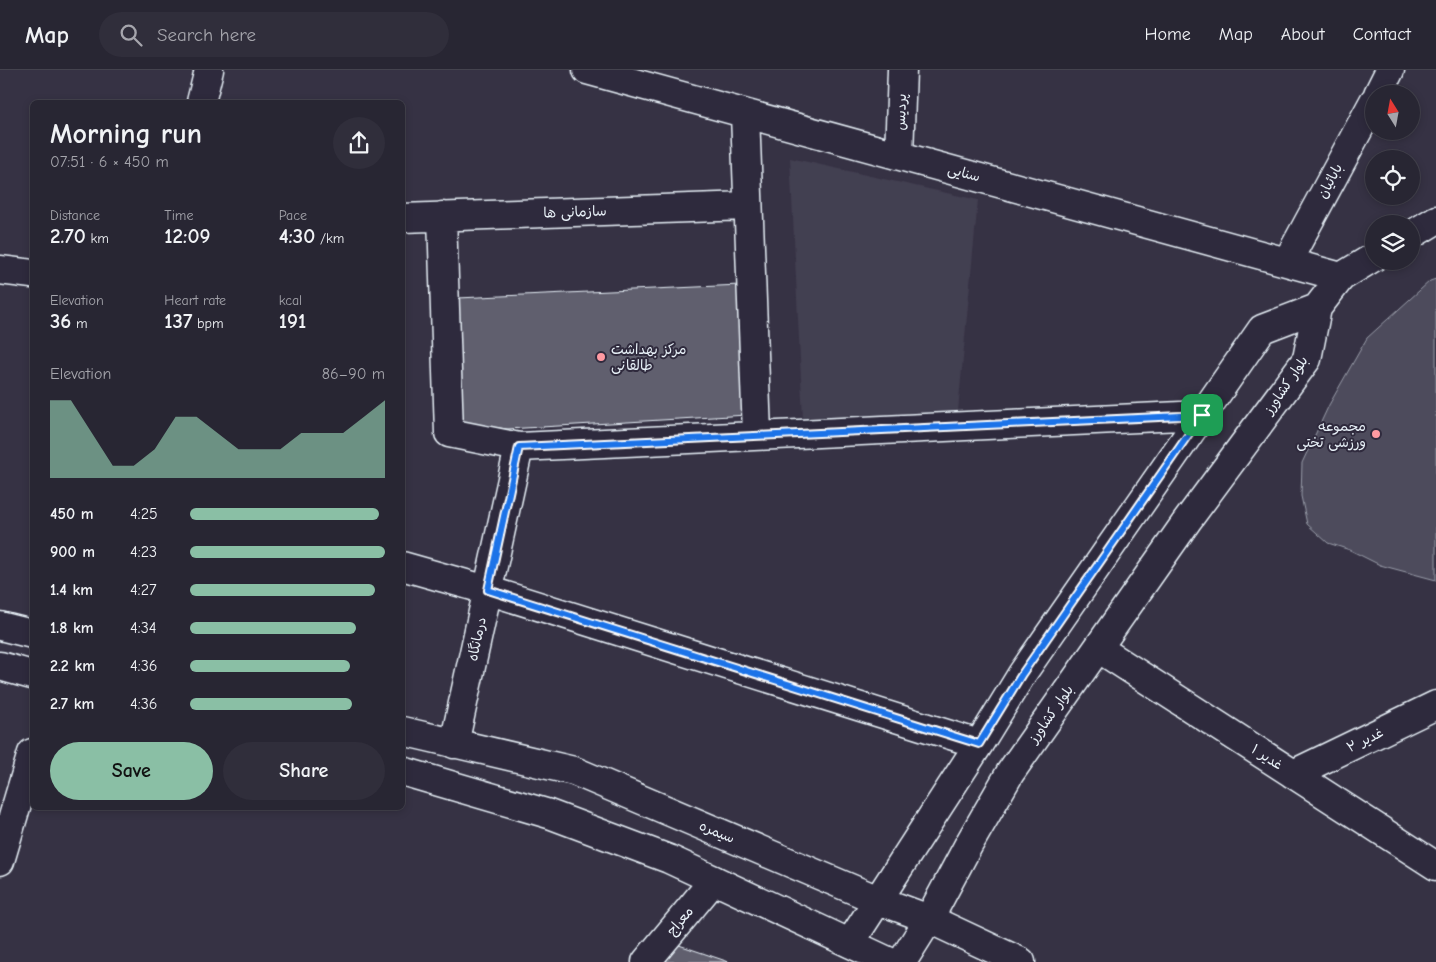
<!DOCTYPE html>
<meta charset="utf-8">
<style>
body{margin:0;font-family:"Comic Neue","Playpen Sans Arabic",sans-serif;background:#302e3b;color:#f1f3f6;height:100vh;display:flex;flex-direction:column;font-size:19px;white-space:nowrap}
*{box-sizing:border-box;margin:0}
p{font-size:16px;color:#a5a5ac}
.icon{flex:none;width:28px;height:28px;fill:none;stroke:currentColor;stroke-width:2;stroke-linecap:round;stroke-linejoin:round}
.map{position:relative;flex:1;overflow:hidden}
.panel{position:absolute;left:30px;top:30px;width:375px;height:710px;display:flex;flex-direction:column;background:#282633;border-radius:8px;box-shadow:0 2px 8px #0003,0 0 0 1px #44434e}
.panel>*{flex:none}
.needle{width:32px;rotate:349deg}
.tools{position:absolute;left:1365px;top:15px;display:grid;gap:10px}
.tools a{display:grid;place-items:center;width:55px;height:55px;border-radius:50%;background:#282633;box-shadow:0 2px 8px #0003,0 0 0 1px #44434e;font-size:25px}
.pin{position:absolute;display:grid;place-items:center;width:42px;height:42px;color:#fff;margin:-21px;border-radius:10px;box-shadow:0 2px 8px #0006}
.round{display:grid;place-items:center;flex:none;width:52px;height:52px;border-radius:26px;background:#302e3b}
.head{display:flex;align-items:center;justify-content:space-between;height:85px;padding:0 20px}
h1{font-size:28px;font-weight:700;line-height:38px}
.figures{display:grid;grid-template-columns:repeat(3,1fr);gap:8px;height:85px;padding:5px 20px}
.figures div{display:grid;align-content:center}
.figures b{font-size:21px;font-weight:700}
.figures small{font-size:14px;font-weight:400}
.figures p{font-size:14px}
.chart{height:140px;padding:10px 20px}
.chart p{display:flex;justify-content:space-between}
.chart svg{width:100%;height:90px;margin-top:5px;fill:#8abfa5;opacity:.7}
.primary-button{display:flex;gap:10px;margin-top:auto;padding:10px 20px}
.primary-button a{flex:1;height:58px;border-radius:30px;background:#8abfa5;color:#111;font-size:20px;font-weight:700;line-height:58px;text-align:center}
.primary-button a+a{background:#302e3b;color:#f1f3f6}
ul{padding:0 20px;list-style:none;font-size:16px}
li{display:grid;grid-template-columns:80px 60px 1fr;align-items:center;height:38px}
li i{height:12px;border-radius:6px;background:#8abfa5}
header{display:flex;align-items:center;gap:30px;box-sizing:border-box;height:70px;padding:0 25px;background:#282633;border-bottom:1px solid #44434e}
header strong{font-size:24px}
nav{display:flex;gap:28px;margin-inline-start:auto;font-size:18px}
.search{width:350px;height:45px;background:#302e3b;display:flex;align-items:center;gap:12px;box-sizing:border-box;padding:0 18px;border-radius:28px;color:#a5a5ac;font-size:19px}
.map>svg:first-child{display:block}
</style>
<header>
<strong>Map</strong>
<div class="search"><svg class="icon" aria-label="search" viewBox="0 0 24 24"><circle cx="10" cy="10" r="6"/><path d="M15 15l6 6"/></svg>Search here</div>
<nav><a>Home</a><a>Map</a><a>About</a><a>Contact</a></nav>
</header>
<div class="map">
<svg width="1436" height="892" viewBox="0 0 1436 892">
<rect width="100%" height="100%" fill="#363244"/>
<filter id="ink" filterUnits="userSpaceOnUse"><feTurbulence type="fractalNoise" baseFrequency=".02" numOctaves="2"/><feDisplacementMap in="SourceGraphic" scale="10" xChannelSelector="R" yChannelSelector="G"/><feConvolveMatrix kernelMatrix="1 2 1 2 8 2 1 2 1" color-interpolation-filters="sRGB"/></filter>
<g filter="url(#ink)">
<path fill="#433f51" d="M790 88 978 130 958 341 803 349Z"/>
<path fill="#4d4b5c" stroke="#9a9eaa" d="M1436 209V510L1380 495 1350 480 1328 473 1307 454 1301 426 1302 393 1329 335 1367 268 1430 211Z"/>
<path fill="#605e6e" stroke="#e8f1f8" d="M740 215 747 345 507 359 461 353 458 228Z
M673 873 729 892H661Z"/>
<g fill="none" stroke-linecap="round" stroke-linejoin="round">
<defs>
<path id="minor" d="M587 0 1341 207
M1378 24 1390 0
M201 32 209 0
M745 44 757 364
M899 85 902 0
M442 146 449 363 519 377 1202 345
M402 148 748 136
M1411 165 1436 150
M1287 192 1374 31
M0 200 32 204
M402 496 487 520 979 674
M1098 578 1436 796
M454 674 519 377
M1293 704 1436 635
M0 791 32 683
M850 873 979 674 1022 604 1262 259 1317 238
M646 892 714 810
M902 892 929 849 969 774 1010 703 1187 451 1307 289 1317 238 1341 207 1374 187"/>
<path id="major" d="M0 556 32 564
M0 596 32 605
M402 661 574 701 878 830 929 849 1021 892
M402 701 549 744 669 789 890 892"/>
</defs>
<use href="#minor" stroke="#e8f1f8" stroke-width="31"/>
<use href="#major" stroke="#e8f1f8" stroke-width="31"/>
<use href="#minor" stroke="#2f2a3d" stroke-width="28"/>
<use href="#major" stroke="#2f2a3d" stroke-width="28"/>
</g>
</g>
<g fill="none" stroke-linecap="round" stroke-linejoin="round" filter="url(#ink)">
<defs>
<path id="route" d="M1202 345 1022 604 979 674 488 520 519 377Z"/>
</defs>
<use href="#route" stroke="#fff" stroke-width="10"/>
<use href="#route" stroke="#1a73e8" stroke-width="6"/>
</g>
<g fill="#ff9aa2" stroke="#2f2a3d" stroke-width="2">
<circle cx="601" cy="287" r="5"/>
<circle cx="1376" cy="364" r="5"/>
</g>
<g text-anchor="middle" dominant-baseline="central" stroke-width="4" stroke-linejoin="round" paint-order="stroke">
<g font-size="14" fill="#e8f1f8" stroke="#2f2a3d">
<text transform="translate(901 42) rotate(-88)">پردیس</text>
<text transform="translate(964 103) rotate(15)">سنایی</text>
<text transform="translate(1330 111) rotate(-62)">بابائیان</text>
<text transform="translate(575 142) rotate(-2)">سازمانی ها</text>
<text transform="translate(1286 315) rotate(-56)">بلوار کشاورز</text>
<text transform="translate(477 569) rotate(-78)">درمانگاه</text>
<text transform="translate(1051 644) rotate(-55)">بلوار کشاورز</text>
<text transform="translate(1365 670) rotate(-26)">غدیر ۲</text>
<text transform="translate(1267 687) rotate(33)">غدیر ۱</text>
<text transform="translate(717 762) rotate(23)">سیمره</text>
<text transform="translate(680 851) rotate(-50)">معراج</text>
</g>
<g font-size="14" fill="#e8f1f8" stroke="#2f2a3d" text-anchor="start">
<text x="611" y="279">مرکز بهداشت<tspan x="611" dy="16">طالقانی</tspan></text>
<text x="1366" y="356" text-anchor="end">مجموعه<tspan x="1366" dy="16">ورزشی تختی</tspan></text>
</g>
</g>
</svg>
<div class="tools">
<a><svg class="needle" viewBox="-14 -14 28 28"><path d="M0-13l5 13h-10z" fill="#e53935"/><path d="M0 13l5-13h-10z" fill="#a5a5ac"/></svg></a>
<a><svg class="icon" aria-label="locate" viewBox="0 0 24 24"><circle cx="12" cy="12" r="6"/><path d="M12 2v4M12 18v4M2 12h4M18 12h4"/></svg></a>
<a><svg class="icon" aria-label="layers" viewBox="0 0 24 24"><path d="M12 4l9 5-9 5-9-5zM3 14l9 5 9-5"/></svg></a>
</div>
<div class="pin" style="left:1202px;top:345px;background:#1e9e55"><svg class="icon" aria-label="arrive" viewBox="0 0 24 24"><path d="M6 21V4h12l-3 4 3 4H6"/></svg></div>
<section class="panel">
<div class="head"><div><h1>Morning run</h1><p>07:51 · 6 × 450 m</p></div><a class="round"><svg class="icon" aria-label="share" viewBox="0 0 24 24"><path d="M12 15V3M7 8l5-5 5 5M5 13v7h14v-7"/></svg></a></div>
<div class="figures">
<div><p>Distance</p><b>2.70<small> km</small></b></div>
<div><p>Time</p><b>12:09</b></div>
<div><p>Pace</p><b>4:30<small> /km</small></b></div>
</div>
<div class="figures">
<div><p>Elevation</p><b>36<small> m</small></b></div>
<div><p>Heart rate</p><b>137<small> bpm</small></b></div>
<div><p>kcal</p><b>191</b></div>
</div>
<div class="chart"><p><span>Elevation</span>86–90 m</p>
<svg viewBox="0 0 160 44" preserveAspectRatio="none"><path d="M0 44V6L10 6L20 22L30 38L40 38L50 30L60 14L70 14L80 22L90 30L100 30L110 30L120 22L130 22L140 22L150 14L160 6V44z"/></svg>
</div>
<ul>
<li><b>450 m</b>4:25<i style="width:97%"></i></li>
<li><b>900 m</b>4:23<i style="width:100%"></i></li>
<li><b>1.4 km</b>4:27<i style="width:95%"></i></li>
<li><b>1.8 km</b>4:34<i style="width:85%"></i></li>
<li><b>2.2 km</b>4:36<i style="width:82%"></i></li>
<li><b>2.7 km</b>4:36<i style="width:83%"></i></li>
</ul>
<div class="primary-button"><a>Save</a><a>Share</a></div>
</section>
</div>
